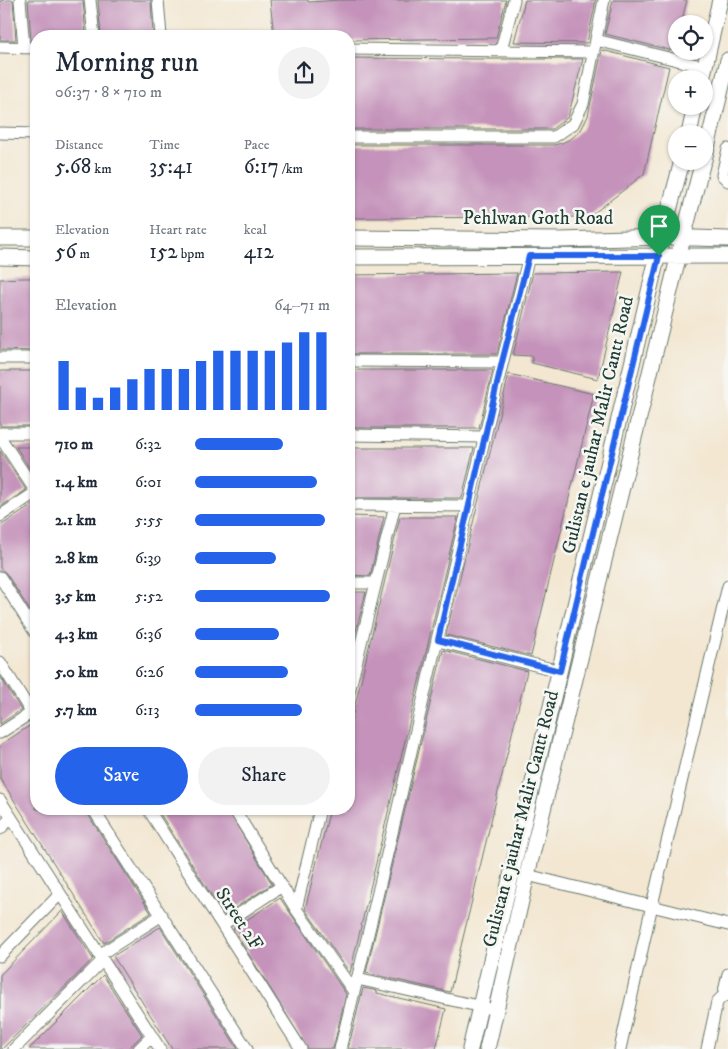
<!DOCTYPE html>
<meta charset="utf-8">
<style>
body{margin:0;font-family:"IM FELL DW Pica",serif;background:#f2f2f3;color:#1f2937;height:100vh;display:flex;flex-direction:column;font-size:19px;white-space:nowrap}
*{box-sizing:border-box;margin:0}
p{font-size:16px;color:#747a83}
.icon{flex:none;width:28px;height:28px;fill:none;stroke:currentColor;stroke-width:2;stroke-linecap:round;stroke-linejoin:round}
.map{position:relative;flex:1;overflow:hidden}
.details{position:absolute;left:30px;top:30px;width:325px;height:785px;display:flex;flex-direction:column;background:#fff;border-radius:20px;box-shadow:0 1px 4px #0004}
.details>*{flex:none}
.tools{position:absolute;left:668px;top:15px;display:grid;gap:10px}
.tools a{display:grid;place-items:center;width:45px;height:45px;border-radius:50%;background:#fff;box-shadow:0 1px 4px #0004;font-size:25px}
.pin{position:absolute;display:grid;place-items:center;width:42px;height:42px;color:#fff;margin:-51px -21px;border-radius:50% 50% 50% 0;rotate:-45deg;box-shadow:0 0 5px #0007}
.pin .icon{rotate:45deg}
.round{display:grid;place-items:center;flex:none;width:52px;height:52px;border-radius:26px;background:#f2f2f3}
.summary{display:flex;align-items:center;justify-content:space-between;height:85px;padding:0 25px}
h1{font-size:28px;font-weight:600;line-height:38px}
.metrics{display:grid;grid-template-columns:repeat(3,1fr);gap:8px;height:85px;padding:5px 25px}
.metrics div{display:grid;align-content:center}
.metrics b{font-size:21px;font-weight:600}
.metrics small{font-size:14px;font-weight:400}
.metrics p{font-size:14px}
.chart{height:140px;padding:10px 25px}
.chart p{display:flex;justify-content:space-between}
.chart svg{width:100%;height:90px;margin-top:5px;stroke:#2563eb;stroke-width:6}
.primary-button{display:flex;gap:10px;margin-top:auto;padding:10px 25px}
.primary-button a{flex:1;height:58px;border-radius:30px;background:#2563eb;color:#fff;font-size:20px;font-weight:600;line-height:58px;text-align:center}
.primary-button a+a{background:#f2f2f3;color:#1f2937}
ul{padding:0 25px;list-style:none;font-size:16px}
li{display:grid;grid-template-columns:80px 60px 1fr;align-items:center;height:38px}
li i{height:12px;border-radius:6px;background:#2563eb}
.map>svg:first-child{display:block}
</style>
<div class="map">
<svg width="728" height="1049" viewBox="0 0 728 1049">
<rect width="100%" height="100%" fill="#f6f6f2"/>
<filter id="ink" filterUnits="userSpaceOnUse"><feTurbulence type="fractalNoise" baseFrequency=".02" numOctaves="2"/><feDisplacementMap in="SourceGraphic" scale="10" xChannelSelector="R" yChannelSelector="G"/><feConvolveMatrix kernelMatrix="1 2 1 2 8 2 1 2 1" color-interpolation-filters="sRGB"/></filter>
<filter id="wash" filterUnits="userSpaceOnUse"><feTurbulence type="fractalNoise" baseFrequency=".0096" numOctaves="4" result="noise"/><feDisplacementMap in="SourceGraphic" scale="20" xChannelSelector="R" yChannelSelector="G"/><feGaussianBlur stdDeviation="1.12" result="paint"/><feColorMatrix in="noise" values="0 0 0 0 0 0 0 0 0 0 0 0 0 0 0 0 0 1.4 0 .05"/><feComposite in="paint" operator="in"/></filter>
<g filter="url(#wash)">
<rect width="100%" height="100%" fill="#f3e7d2"/>
<g id="blocks">
<path fill="#c492ba" d="M7 0H13L16 40H0V1Z
M28 0H83L86 36H36V40H31Z
M98 0H151L153 36H101Z
M270 0H308V2L340 0H506L496 38 349 40V36H274Z
M525 0H596L587 43 514 42Z
M613 0H687L681 24H676V41L674 51 605 34Z
M602 50 669 67 644 174 589 217 349 218V145H554L562 143 572 138 581 130 588 116Z
M349 58 484 59H583L568 117 552 129H349Z
M623 272 598 379 532 363V356L513 355 533 273Z
M517 273 497 354H349V275Z
M23 278H36V351L0 350V279Z
M349 370H493L479 428H349Z
M0 371H36V426H0Z
M509 374 594 394 531 656 446 635Z
M16 447H36V479Z
M349 448H474L462 498H349Z
M0 451 26 490 0 507Z
M36 503V620L6 573 0 568V526Z
M349 516 384 517 370 576 349 575Z
M400 517H458L350 973 305 909 330 809H349V730Z
M349 592H366L351 651H349Z
M443 650 527 671 450 992 366 973Z
M0 676 21 710 0 724Z
M31 725 36 730V809H86L87 813 151 913 104 943 0 778V745Z
M157 809H227L272 884 224 915Z
M280 898 346 994 333 1049H308L233 929Z
M62 911 93 959 2 1049H0V975Z
M160 927 238 1049H172L113 956Z
M103 975 142 1035 128 1049H29Z
M363 988 377 991V993L446 1009 436 1049H348Z"/>
</g>
</g>
<g filter="url(#ink)">
<use href="#blocks" fill-opacity="0" stroke="#69786b" stroke-width="1"/>
<g fill="none" stroke-linecap="round" stroke-linejoin="round">
<defs>
<path id="minor" d="M20 0 24 48
M90 0 94 36
M158 0 161 36
M596 40 705 67
M0 47 36 48
M349 49 593 52
M501 50 514 0
M0 133 36 134
M349 137H554L573 124 583 104 604 0
M728 149 722 175 728 181
M0 358H36
M349 361 502 362
M0 433H36
M349 435 485 437
M0 437 36 492
M349 505 469 506
M0 516 36 492
M0 577 36 634
M349 583H375
M438 641 560 671
M0 662 36 720
M349 692 395 505
M0 733 31 713
M0 800 160 1049
M93 809 247 1049
M148 809 301 1049
M234 809 296 909 354 992
M0 829 11 818
M527 875 728 925
M296 909 320 809
M222 925 282 886
M99 955 162 915
M0 956 60 894
M357 979 487 1008
M723 996 728 974
M14 1049 102 961
M139 1049 152 1036
M340 1049C406 785 462 519 529 256
M620 1049 652 905 728 586
M707 1049 717 1002 723 996 728 995"/>
<path id="secondary" d="M702 79 720 0
M689 134 695 106
M704 160 728 60
M0 238H36
M349 238 560 240 662 237 728 239
M0 257 36 258
M349 257 728 256
M470 1049 662 237 682 161
M487 1049 527 875 683 238 703 161"/>
</defs>
<use href="#minor" stroke="#69786b" stroke-width="13"/>
<use href="#secondary" stroke="#69786b" stroke-width="17"/>
<use href="#minor" stroke="#fff" stroke-width="11"/>
<use href="#secondary" stroke="#fff" stroke-width="15"/>
</g>
</g>
<g fill="none" stroke-linecap="round" stroke-linejoin="round" filter="url(#ink)">
<defs>
<path id="route" d="M529 256H659L560 671 438 640 502 362Z"/>
</defs>
<use href="#route" stroke="#fff" stroke-width="10"/>
<use href="#route" stroke="#2563eb" stroke-width="6"/>
</g>
<g text-anchor="middle" dominant-baseline="central" stroke-width="5" stroke-linejoin="round" paint-order="stroke">
<g font-size="19" fill="#1f3d34" stroke="#f6f6f2">
<text x="538" y="218">Pehlwan Goth Road</text>
<text transform="translate(598 425) rotate(-77)">Gulistan e jauhar Malir Cantt Road</text>
<text transform="translate(521 819) rotate(-76)">Gulistan e jauhar Malir Cantt Road</text>
<text transform="translate(239 919) rotate(57)">Street 2F</text>
</g>
</g>
</svg>
<div class="tools">
<a><svg class="icon" aria-label="locate" viewBox="0 0 24 24"><circle cx="12" cy="12" r="6"/><path d="M12 2v4M12 18v4M2 12h4M18 12h4"/></svg></a>
<a>+</a>
<a>−</a>
</div>
<div class="pin" style="left:659px;top:256px;background:#1e9e55"><svg class="icon" aria-label="arrive" viewBox="0 0 24 24"><path d="M6 21V4h12l-3 4 3 4H6"/></svg></div>
<section class="details">
<div class="summary"><div><h1>Morning run</h1><p>06:37 · 8 × 710 m</p></div><a class="round"><svg class="icon" aria-label="share" viewBox="0 0 24 24"><path d="M12 15V3M7 8l5-5 5 5M5 13v7h14v-7"/></svg></a></div>
<div class="metrics">
<div><p>Distance</p><b>5.68<small> km</small></b></div>
<div><p>Time</p><b>35:41</b></div>
<div><p>Pace</p><b>6:17<small> /km</small></b></div>
</div>
<div class="metrics">
<div><p>Elevation</p><b>56<small> m</small></b></div>
<div><p>Heart rate</p><b>152<small> bpm</small></b></div>
<div><p>kcal</p><b>412</b></div>
</div>
<div class="chart"><p><span>Elevation</span>64–71 m</p>
<svg viewBox="0 0 160 44" preserveAspectRatio="none"><path d="M5 44V20M15 44V33M25 44V38M35 44V33M45 44V29M55 44V24M65 44V24M75 44V24M85 44V20M95 44V15M105 44V15M115 44V15M125 44V15M135 44V11M145 44V6M155 44V6"/></svg>
</div>
<ul>
<li><b>710 m</b>6:32<i style="width:65%"></i></li>
<li><b>1.4 km</b>6:01<i style="width:90%"></i></li>
<li><b>2.1 km</b>5:55<i style="width:96%"></i></li>
<li><b>2.8 km</b>6:39<i style="width:60%"></i></li>
<li><b>3.5 km</b>5:52<i style="width:100%"></i></li>
<li><b>4.3 km</b>6:36<i style="width:62%"></i></li>
<li><b>5.0 km</b>6:26<i style="width:69%"></i></li>
<li><b>5.7 km</b>6:13<i style="width:79%"></i></li>
</ul>
<div class="primary-button"><a>Save</a><a>Share</a></div>
</section>
</div>
